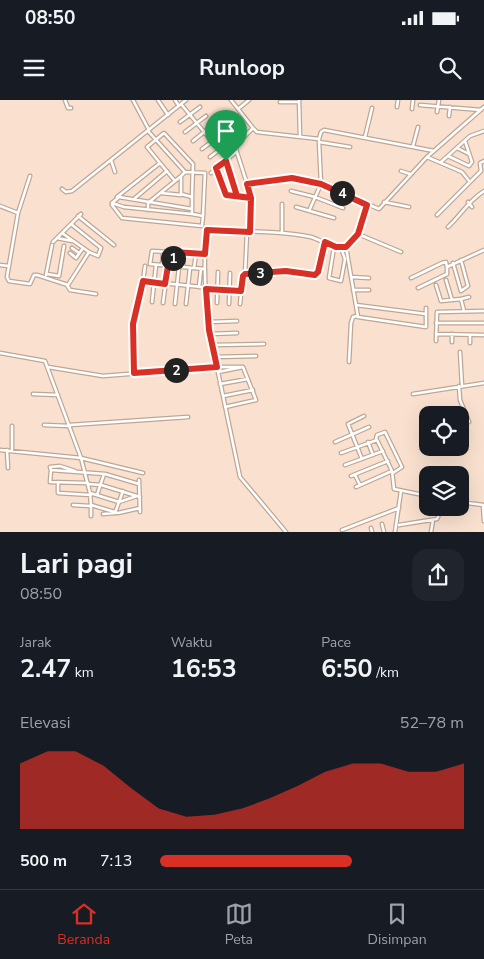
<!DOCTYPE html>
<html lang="id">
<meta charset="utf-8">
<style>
body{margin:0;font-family:"Nunito Sans",sans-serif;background:#20242c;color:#f1f3f6;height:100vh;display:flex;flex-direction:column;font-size:19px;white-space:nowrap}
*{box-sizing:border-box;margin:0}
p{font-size:16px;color:#9ea1a6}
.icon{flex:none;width:28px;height:28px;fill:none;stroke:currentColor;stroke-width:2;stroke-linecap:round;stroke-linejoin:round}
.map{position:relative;height:432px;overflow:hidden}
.side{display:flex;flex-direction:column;background:#171b24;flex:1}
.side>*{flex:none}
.tools{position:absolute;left:419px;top:306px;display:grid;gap:10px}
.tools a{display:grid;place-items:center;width:50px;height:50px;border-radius:10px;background:#171b24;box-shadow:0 5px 20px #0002;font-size:25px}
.pin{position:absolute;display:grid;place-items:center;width:42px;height:42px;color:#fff;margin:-51px -21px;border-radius:50% 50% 50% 0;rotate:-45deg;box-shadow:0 0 5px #0007}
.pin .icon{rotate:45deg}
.km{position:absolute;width:25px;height:25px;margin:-12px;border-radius:50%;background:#222;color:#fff;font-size:14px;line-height:25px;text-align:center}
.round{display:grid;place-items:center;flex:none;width:52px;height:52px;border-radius:15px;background:#20242c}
.headline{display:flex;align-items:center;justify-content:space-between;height:85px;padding:0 20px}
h1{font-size:28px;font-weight:700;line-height:38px}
.stats{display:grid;grid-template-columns:repeat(3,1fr);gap:8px;height:85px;padding:5px 20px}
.stats div{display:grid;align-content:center}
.stats b{font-size:25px;font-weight:700}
.stats small{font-size:14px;font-weight:400}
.stats p{font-size:14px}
.chart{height:140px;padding:10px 20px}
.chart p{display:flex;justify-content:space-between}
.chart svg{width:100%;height:90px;margin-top:5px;fill:#d93025;opacity:.7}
ul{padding:0 20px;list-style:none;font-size:16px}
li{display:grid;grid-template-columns:80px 60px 1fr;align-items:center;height:38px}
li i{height:12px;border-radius:6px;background:#d93025}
.status{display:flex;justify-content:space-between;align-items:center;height:35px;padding:0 25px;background:#171b24;direction:ltr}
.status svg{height:14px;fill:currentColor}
header{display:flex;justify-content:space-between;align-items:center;height:65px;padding:0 20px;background:#171b24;font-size:22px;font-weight:700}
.dock{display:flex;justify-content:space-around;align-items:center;height:70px;border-top:1px solid #363941;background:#171b24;font-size:14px;color:#9ea1a6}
.dock a{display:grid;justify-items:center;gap:2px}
.dock .on{color:#d93025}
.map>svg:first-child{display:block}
</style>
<div class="status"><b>08:50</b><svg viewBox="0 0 49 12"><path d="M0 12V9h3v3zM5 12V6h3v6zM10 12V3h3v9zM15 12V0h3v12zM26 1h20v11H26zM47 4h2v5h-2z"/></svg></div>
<header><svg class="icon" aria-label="menu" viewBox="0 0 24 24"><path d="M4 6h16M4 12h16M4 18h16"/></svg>Runloop<svg class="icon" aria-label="search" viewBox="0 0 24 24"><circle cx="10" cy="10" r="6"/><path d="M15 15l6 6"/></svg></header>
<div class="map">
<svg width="484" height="432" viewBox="0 0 484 432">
<rect width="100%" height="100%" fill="#fae1cf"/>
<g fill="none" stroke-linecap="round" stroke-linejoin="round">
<defs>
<path id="street" d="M65 0 68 8H71
M133 0 149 30
M158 0 168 15
M175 0 179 6
M231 0 253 28 235 46 250 93V132
M299 0 300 36
M280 2H299
M181 4 219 50 228 43 235 46
M420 5 481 10
M397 7 398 0
M238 9 249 0
M412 9 413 0
M437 12 439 0
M449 16 450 7
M180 22 200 7
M253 28 257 32 319 39V42L350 47
M185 32 206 16
M365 37 372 8
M319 39 321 32 324 30 434 51
M193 41 214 24
M413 46 418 27
M457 48 469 54
M202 49 222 34
M448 56 469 66 472 62 465 41
M210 57 219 50
M427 57 462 72 470 82
M111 60 115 72
M226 61 237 97
M441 62 470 36 484 31
M160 63 175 81
M217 68 226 95 250 98
M401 71 410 74
M185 72 205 73 203 116
M211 73 236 52
M247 84 292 78 321 84 379 109 427 57 484 7
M62 89 66 92 72 91 186 0
M291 91 315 97 343 108
M161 93 181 95
M117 97 160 63 147 47 164 33 193 64 192 97
M134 99 167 71
M384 102 409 107
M468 102 472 107
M112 105 122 118 202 126 203 116 192 114V97L181 94V76L185 72 148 31
M0 106 18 113 7 177 9 181 30 184 34 175H37L68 185 89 152
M296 107 334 118
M192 109 119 97 112 103 124 107 192 114
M148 110V103L180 77
M309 111 321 84 319 42
M18 113 30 76
M437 115 481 71 480 63 484 61
M78 116 114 145
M71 124 81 114
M448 127C462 114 468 101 484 91
M247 132 245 174 286 171 315 175 318 172 325 142
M282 132V104
M358 134 401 152
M57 138 72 141
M53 142C59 136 65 130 71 124L101 148 98 156 89 152 62 133
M334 147 329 178 341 181 345 159 341 148
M346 147 358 217 426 227V208
M72 148 79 153
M70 153 76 158 83 148
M205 154 152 151 150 164 205 169
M453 163 461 191 468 186 461 160
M0 165 9 166
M162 165 163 152
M145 166 143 181 241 191
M173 166 174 153
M183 167 184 153
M194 168 196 154
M47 174 59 176 64 146
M46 175 52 145
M351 177 369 178
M411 178 442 163 446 162 447 167 484 150
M446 180 452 200
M67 185 70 190 96 194
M436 185 441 201 461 199 464 211
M199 187 201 169
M418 188 447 174V167
M353 190H369
M461 199 469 197
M152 202 156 165
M163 203 168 166
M217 203 218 172
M175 204 179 167
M186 204 190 168
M229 204 230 173
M240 204 243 176 245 174
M356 205 426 214
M209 222 237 221
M436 223H484
M210 234 237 233
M436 234 484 235
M470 235V243
M436 241 437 212 484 211
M452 242V234
M212 245 264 244
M460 252 462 286
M0 253 45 261 81 358 90 393 91 405
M215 257 256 256
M349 262 351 223 353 217 357 216
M48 267 103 276 217 267C208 222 201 176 207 130 242 132 277 130 311 137 322 140 337 152 348 147 363 139 359 117 367 105
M218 272 243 267H217L218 272 240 377 286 432
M134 273 132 232 143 181
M220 284 248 279
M459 286 460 300 469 322
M33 294 58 295
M413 294 484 283
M223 296 253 290
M225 307 256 300 243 267
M44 325 70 326
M70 325 188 317
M12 326V351
M376 339 377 335 385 332 402 367 393 373
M335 342 369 327
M368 342 373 355
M0 350 81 358 143 373
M7 350 8 368
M341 353 377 340 392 371 394 389 428 396
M362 359 348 324 364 316
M345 365 383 351
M51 370 50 382 88 383
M75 371 60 366 50 367 51 370 105 374 139 384
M355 375 360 385
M351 376 388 361
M139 380 140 412
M58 382V393L91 395
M88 384 101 385 140 397
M356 387 392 371
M460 392 466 394 465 403
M90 393 119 402 137 396
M97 395 104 374
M460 402 483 405
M73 405 90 406
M483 405 484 421
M103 414 115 413 123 391
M91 416V405L118 413 140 408
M382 424 384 432
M399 425 437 419 442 408
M371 428 372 432
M342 430 399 408
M395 432 401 391
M431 432 433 420"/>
</defs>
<use href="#street" stroke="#bea695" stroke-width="5"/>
<use href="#street" stroke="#fff" stroke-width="2.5"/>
</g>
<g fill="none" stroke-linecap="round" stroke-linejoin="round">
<defs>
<path id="route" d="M226 61 237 96 251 98 250 132 207 130 205 154 174 152 172 166H168L165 184 143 181 133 224 134 273 217 267 209 230 206 189 241 191 243 176 245 174 286 171 315 175 318 172 325 142 336 147H346L358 134 367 105 321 84 292 78 247 84 251 98 226 95 216 68 226 61"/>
</defs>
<use href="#route" stroke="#fff" stroke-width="10"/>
<use href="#route" stroke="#d93025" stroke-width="6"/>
</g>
</svg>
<div class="tools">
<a><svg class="icon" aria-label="locate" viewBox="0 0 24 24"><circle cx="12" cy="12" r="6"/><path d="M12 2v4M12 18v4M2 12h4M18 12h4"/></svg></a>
<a><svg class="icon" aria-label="layers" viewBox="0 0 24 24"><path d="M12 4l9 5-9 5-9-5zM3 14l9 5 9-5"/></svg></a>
</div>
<div class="pin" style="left:226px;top:61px;background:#1e9e55"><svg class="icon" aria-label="arrive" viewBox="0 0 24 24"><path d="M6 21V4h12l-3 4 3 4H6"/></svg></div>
<b class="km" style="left:173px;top:158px">1</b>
<b class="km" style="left:176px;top:270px">2</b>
<b class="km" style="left:260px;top:173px">3</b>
<b class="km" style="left:342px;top:93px">4</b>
</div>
<section class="side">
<div class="headline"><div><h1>Lari pagi</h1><p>08:50</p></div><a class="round"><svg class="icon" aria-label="share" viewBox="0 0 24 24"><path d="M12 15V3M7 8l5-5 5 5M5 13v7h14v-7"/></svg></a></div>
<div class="stats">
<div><p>Jarak</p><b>2.47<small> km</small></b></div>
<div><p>Waktu</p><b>16:53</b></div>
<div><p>Pace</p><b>6:50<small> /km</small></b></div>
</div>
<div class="chart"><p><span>Elevasi</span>52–78 m</p>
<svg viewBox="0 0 160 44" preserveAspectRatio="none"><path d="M0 44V12L10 6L20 6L30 13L40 24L50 34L60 38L70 37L80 34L90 29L100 23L110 16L120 12L130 12L140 16L150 16L160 12V44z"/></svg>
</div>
<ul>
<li><b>500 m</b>7:13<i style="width:63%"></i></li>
</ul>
</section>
<nav class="dock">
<a class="on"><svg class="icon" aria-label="home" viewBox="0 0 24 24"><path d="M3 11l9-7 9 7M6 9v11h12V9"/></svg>Beranda</a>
<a><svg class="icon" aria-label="map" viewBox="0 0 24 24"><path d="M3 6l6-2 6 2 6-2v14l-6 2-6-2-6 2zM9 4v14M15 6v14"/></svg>Peta</a>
<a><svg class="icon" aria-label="saved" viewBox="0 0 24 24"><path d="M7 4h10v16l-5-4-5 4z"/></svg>Disimpan</a>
</nav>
